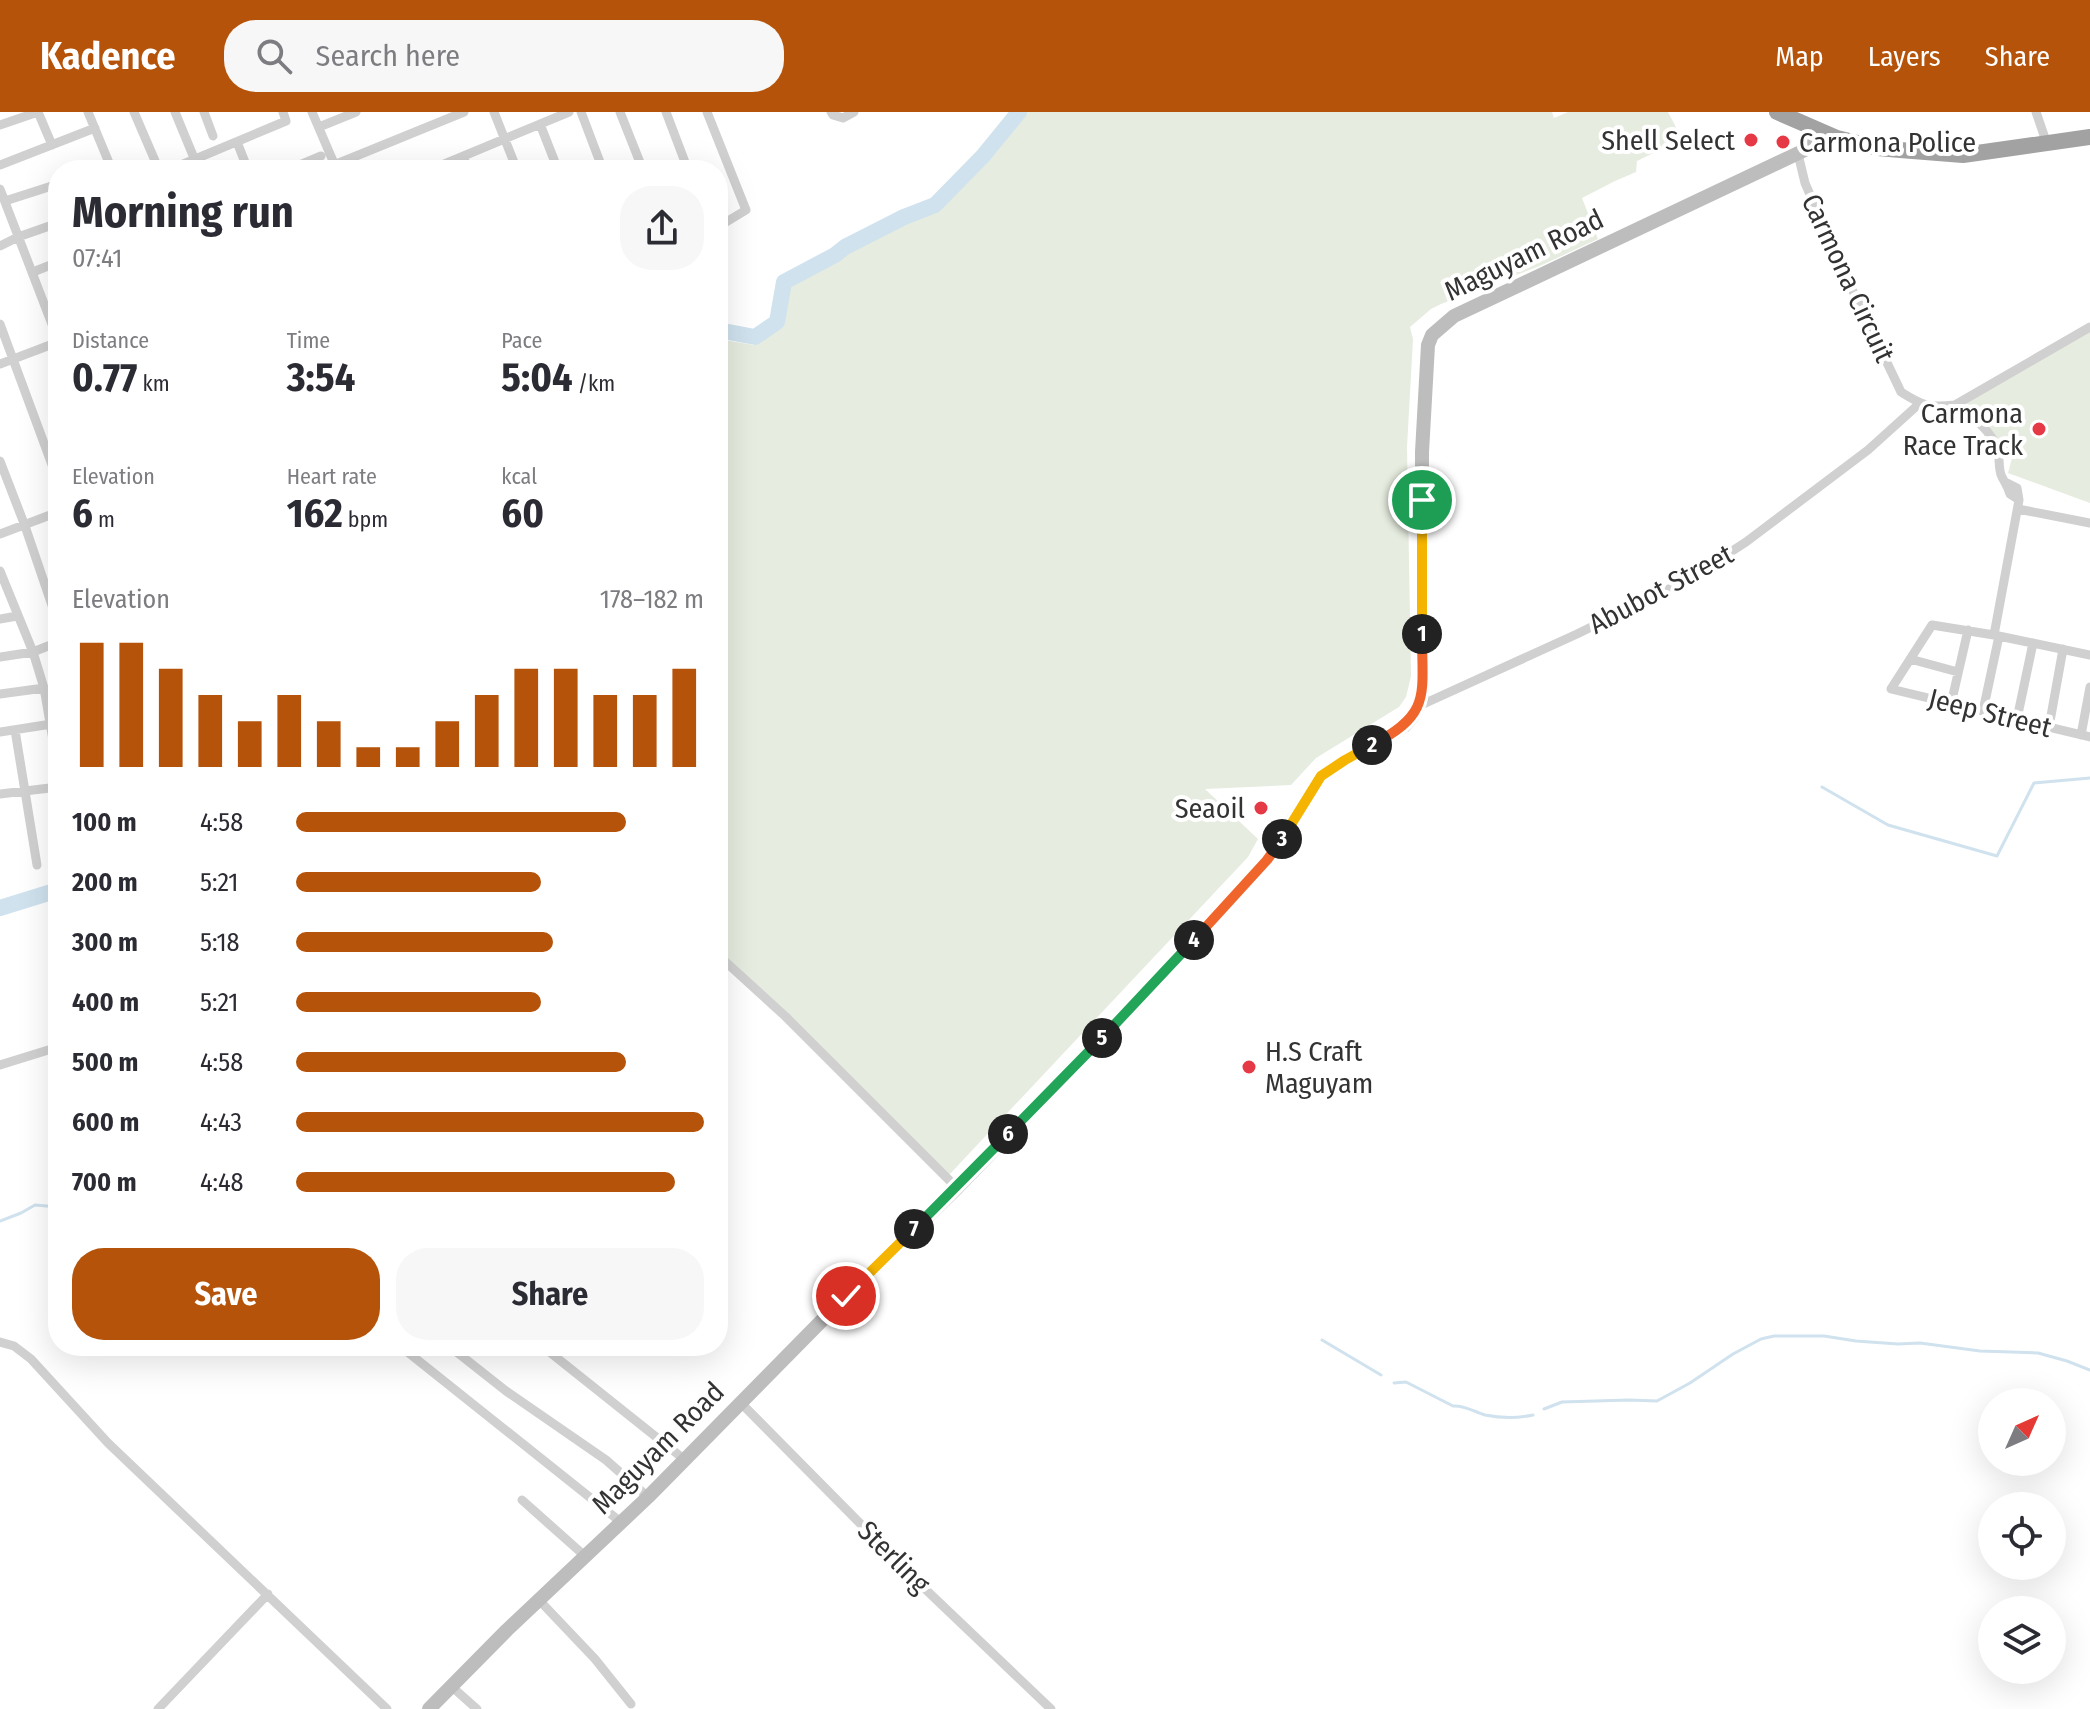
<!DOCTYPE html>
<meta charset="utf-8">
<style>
body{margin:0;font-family:"Fira Sans Condensed",sans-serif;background:#f7f7f7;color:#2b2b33;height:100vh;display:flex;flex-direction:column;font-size:30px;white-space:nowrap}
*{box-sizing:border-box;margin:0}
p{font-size:26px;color:#7c7c81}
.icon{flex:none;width:44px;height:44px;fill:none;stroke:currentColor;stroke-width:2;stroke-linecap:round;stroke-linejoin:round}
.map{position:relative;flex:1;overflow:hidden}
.side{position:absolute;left:48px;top:48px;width:680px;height:1196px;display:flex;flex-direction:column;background:#fff;border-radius:32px;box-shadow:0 8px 32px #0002}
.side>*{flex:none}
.needle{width:52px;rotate:45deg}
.tools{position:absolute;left:1978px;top:1276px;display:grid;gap:16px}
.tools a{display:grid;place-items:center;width:88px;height:88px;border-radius:50%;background:#fff;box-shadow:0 8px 32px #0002;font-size:40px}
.pin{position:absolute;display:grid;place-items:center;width:68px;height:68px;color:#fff;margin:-34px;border:4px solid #fff;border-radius:50%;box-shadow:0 2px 8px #0007}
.km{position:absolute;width:40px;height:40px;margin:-20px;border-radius:50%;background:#222;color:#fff;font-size:22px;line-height:40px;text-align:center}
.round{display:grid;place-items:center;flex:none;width:84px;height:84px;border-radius:32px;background:#f7f7f7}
.headline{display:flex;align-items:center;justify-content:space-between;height:136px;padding:0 24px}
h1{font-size:44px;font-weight:700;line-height:60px}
.figures{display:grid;grid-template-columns:repeat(3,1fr);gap:12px;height:136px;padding:8px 24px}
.figures div{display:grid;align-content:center}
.figures b{font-size:40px;font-weight:700}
.figures small{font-size:22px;font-weight:400}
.figures p{font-size:22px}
.chart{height:224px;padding:16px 24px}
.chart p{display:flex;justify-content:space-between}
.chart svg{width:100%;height:144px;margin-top:8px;stroke:#b45309;stroke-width:6}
.action{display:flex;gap:16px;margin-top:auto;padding:16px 24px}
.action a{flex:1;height:92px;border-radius:32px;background:#b45309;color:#fff;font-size:32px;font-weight:700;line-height:92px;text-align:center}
.action a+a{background:#f7f7f7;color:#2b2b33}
ul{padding:0 24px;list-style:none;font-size:26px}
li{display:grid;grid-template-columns:128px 96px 1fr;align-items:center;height:60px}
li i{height:20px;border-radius:10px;background:#b45309}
header{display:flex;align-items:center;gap:48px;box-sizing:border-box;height:112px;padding:0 40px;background:#b45309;color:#fff}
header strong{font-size:38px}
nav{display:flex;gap:44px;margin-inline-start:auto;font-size:28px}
.search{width:560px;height:72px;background:#f7f7f7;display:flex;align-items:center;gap:20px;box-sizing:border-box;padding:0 28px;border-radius:32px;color:#7c7c81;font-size:30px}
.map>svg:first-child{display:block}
</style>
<header>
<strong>Kadence</strong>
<div class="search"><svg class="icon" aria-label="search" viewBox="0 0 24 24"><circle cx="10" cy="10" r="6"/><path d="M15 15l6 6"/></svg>Search here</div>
<nav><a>Map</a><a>Layers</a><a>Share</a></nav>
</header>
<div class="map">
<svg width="2090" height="1597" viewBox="0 0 2090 1597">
<rect width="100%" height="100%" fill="#fff"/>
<path fill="#e6ecdf" d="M1023 0H1552L1554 6 1568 0H1668L1682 27 1637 49 1636 60 1615 69 1582 86 1598 127 1542 153 1441 192 1431 197 1410 215 1413 227 1407 335 1411 564 1406 585 1399 595 1316 646 1291 673 1205 677 1258 727 1248 745 948 1064 718 838V227L754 233 782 212 788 172 905 109 939 95 991 39Z
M2090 218V391L2008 361 2012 346 1965 289Z"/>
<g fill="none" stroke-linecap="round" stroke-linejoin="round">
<path stroke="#cfe2ee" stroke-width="3" d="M1822 675 1888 713 1997 744 2034 671 2090 666
M0 1109 21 1101 35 1093 58 1095
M1322 1228 1381 1263
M1394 1271 1406 1270 1453 1294C1465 1293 1474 1300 1485 1303 1500 1306 1519 1306 1533 1303
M1544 1297 1562 1290 1629 1288 1657 1289 1690 1271 1733 1242 1761 1227 1774 1224H1824L1856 1229 1898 1232 1920 1231 1980 1239 2038 1241 2067 1249 2090 1258"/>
<path stroke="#cfe2ee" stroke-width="16" d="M718 218 755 225 777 210 784 170 835 143 845 135 904 105 935 93 983 44 1019 0
M0 796 58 778"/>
<path stroke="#d0d0d0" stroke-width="9" d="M88 0 112 58
M134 0 159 58
M175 0 199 58
M204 0 213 24
M312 0 336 56
M494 0 517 58
M581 0 603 58
M620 0 643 58
M666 0 688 58
M707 0 746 98 718 115
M831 0 833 3 843 6 854 0
M2036 0 2047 32
M540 12 558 58
M0 13 38 0 52 33
M319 15 356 0
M237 30 248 58
M1798 42 1805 71 1839 150 1901 280C1923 294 1929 296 1955 293L2090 215
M463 45 469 58
M0 53 95 16
M334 53 464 0
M169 58 286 9 283 0
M288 58 321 44
M430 58 569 0
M0 77 58 228
M5 89 58 72
M0 134 18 125 58 111
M33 160 58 150
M46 196 58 191
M0 212 58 369
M0 252 58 230
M1955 293C1970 300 1994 322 1998 339 2000 347 1998 358 2002 365 2005 371 2008 375 2010 382L2019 388
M0 349 25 414 58 511
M2018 397 2090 411
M0 422 58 400
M0 459 33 540 44 576 58 657
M0 507 17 504
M1994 523 2019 388 2017 376 2007 371
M2090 543 1994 523 1932 513 1891 577 2090 625
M0 545 33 540 58 530
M1910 547 1958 560
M0 582 44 576
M1951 592 1968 518
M1419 594 1577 522 1689 467 1746 430 1868 338 1919 292
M1983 599 1999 524
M2017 607 2033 531
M2049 615 2063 537
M15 618 37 753
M0 620 58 611
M2081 623 2090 575
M0 682 58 675
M718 843 785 904 957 1076
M0 953 58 935
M0 1230 14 1234 31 1247 108 1331 387 1597
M400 1234 622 1411
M449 1234 506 1279 606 1348 648 1385
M542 1234 685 1348
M740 1290 922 1474 1051 1597
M522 1388 586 1445
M539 1488 595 1547 631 1592
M451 1574 477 1597
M158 1597 268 1482"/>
<path stroke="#bdbdbd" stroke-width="14" d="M429 1597 507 1518 648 1385 846 1184 957 1076 1135 892 1267 748 1321 664 1345 648 1386 626 1404 614 1412 605 1422 586V340L1428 233 1432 223 1454 204 1807 37 1819 19"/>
<path stroke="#a2a2a2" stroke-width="16" d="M1777 0 1837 26 1878 36 1900 38 1963 43 2090 25"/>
</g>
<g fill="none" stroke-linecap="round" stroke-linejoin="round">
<defs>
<path id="split-1" d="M1422 388V522"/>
<path id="split-2" d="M1372 633C1432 602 1422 583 1422 522"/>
<path id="split-3" d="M1282 727 1321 664 1345 648 1372 633"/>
<path id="split-4" d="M1194 828 1267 748 1282 727"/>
<path id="split-5" d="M1102 926 1194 828"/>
<path id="split-6" d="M1008 1022 1102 926"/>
<path id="split-7" d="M914 1117 1008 1022"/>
<path id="split-8" d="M846 1184 914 1117"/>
</defs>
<use href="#split-1" stroke="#fff" stroke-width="16"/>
<use href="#split-2" stroke="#fff" stroke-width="16"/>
<use href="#split-3" stroke="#fff" stroke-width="16"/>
<use href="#split-4" stroke="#fff" stroke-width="16"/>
<use href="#split-5" stroke="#fff" stroke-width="16"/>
<use href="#split-6" stroke="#fff" stroke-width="16"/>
<use href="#split-7" stroke="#fff" stroke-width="16"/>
<use href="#split-8" stroke="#fff" stroke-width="16"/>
<use href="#split-1" stroke="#f5b400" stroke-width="10"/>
<use href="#split-2" stroke="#f0652b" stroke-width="10"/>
<use href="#split-3" stroke="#f5b400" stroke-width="10"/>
<use href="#split-4" stroke="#f0652b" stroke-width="10"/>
<use href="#split-5" stroke="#22a559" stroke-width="10"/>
<use href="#split-6" stroke="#22a559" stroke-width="10"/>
<use href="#split-7" stroke="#22a559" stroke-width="10"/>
<use href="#split-8" stroke="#f5b400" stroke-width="10"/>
</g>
<g fill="#e63946" stroke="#fff" stroke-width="3">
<circle cx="1751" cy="28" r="8"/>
<circle cx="1783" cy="30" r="8"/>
<circle cx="2039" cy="317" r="8"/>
<circle cx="1261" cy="696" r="8"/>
<circle cx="1249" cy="955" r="8"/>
</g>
<g text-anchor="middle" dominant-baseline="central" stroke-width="8" stroke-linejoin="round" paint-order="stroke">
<g font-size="28" fill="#333" stroke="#fff" text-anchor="end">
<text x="1735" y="28">Shell Select</text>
<text x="1799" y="30" text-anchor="start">Carmona Police</text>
<text x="2023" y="301">Carmona<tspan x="2023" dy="32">Race Track</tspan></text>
<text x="1245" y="696">Seaoil</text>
<text x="1265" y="939" text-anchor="start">H.S Craft<tspan x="1265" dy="32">Maguyam</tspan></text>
</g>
<g font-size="28" fill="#333" stroke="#fff">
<text transform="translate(1524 143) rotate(-26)">Maguyam Road</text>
<text transform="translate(1848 166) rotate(65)">Carmona Circuit</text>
<text transform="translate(1661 477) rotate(-28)">Abubot Street</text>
<text transform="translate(1990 601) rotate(14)">Jeep Street</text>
<text transform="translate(658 1336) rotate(-45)">Maguyam Road</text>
<text transform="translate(894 1445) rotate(45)">Sterling</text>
</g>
</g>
</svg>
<div class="tools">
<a><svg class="needle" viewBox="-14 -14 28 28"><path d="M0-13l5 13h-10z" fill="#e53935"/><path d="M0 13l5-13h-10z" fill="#7c7c81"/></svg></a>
<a><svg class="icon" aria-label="locate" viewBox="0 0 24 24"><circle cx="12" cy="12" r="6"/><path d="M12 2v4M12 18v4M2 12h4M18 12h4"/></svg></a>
<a><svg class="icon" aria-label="layers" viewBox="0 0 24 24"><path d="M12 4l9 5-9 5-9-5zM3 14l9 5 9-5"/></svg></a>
</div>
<div class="pin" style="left:1422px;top:388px;background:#1e9e55"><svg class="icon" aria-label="arrive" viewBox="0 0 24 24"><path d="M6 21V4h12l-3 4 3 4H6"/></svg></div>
<div class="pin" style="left:846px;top:1184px;background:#d93025"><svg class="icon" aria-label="check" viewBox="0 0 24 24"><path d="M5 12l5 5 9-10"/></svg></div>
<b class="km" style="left:1422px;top:522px">1</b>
<b class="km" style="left:1372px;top:633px">2</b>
<b class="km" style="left:1282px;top:727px">3</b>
<b class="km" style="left:1194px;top:828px">4</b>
<b class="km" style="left:1102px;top:926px">5</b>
<b class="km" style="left:1008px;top:1022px">6</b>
<b class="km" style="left:914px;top:1117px">7</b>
<section class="side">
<div class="headline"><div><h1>Morning run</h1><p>07:41</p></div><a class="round"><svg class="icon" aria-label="share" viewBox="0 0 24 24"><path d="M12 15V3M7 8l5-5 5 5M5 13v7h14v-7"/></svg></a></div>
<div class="figures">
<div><p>Distance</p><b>0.77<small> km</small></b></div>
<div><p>Time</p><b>3:54</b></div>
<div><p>Pace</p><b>5:04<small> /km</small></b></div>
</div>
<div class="figures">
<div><p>Elevation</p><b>6<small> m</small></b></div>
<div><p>Heart rate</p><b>162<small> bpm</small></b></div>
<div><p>kcal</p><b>60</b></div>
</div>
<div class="chart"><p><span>Elevation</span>178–182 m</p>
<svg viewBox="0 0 160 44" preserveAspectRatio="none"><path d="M5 44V6M15 44V6M25 44V14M35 44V22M45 44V30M55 44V22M65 44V30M75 44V38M85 44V38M95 44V30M105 44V22M115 44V14M125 44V14M135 44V22M145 44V22M155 44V14"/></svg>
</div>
<ul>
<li><b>100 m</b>4:58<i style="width:81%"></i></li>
<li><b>200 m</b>5:21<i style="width:60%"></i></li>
<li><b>300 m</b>5:18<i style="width:63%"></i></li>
<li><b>400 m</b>5:21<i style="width:60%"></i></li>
<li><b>500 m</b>4:58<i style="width:81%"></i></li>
<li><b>600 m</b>4:43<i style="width:100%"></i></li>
<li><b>700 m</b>4:48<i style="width:93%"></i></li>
</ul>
<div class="action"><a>Save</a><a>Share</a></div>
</section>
</div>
